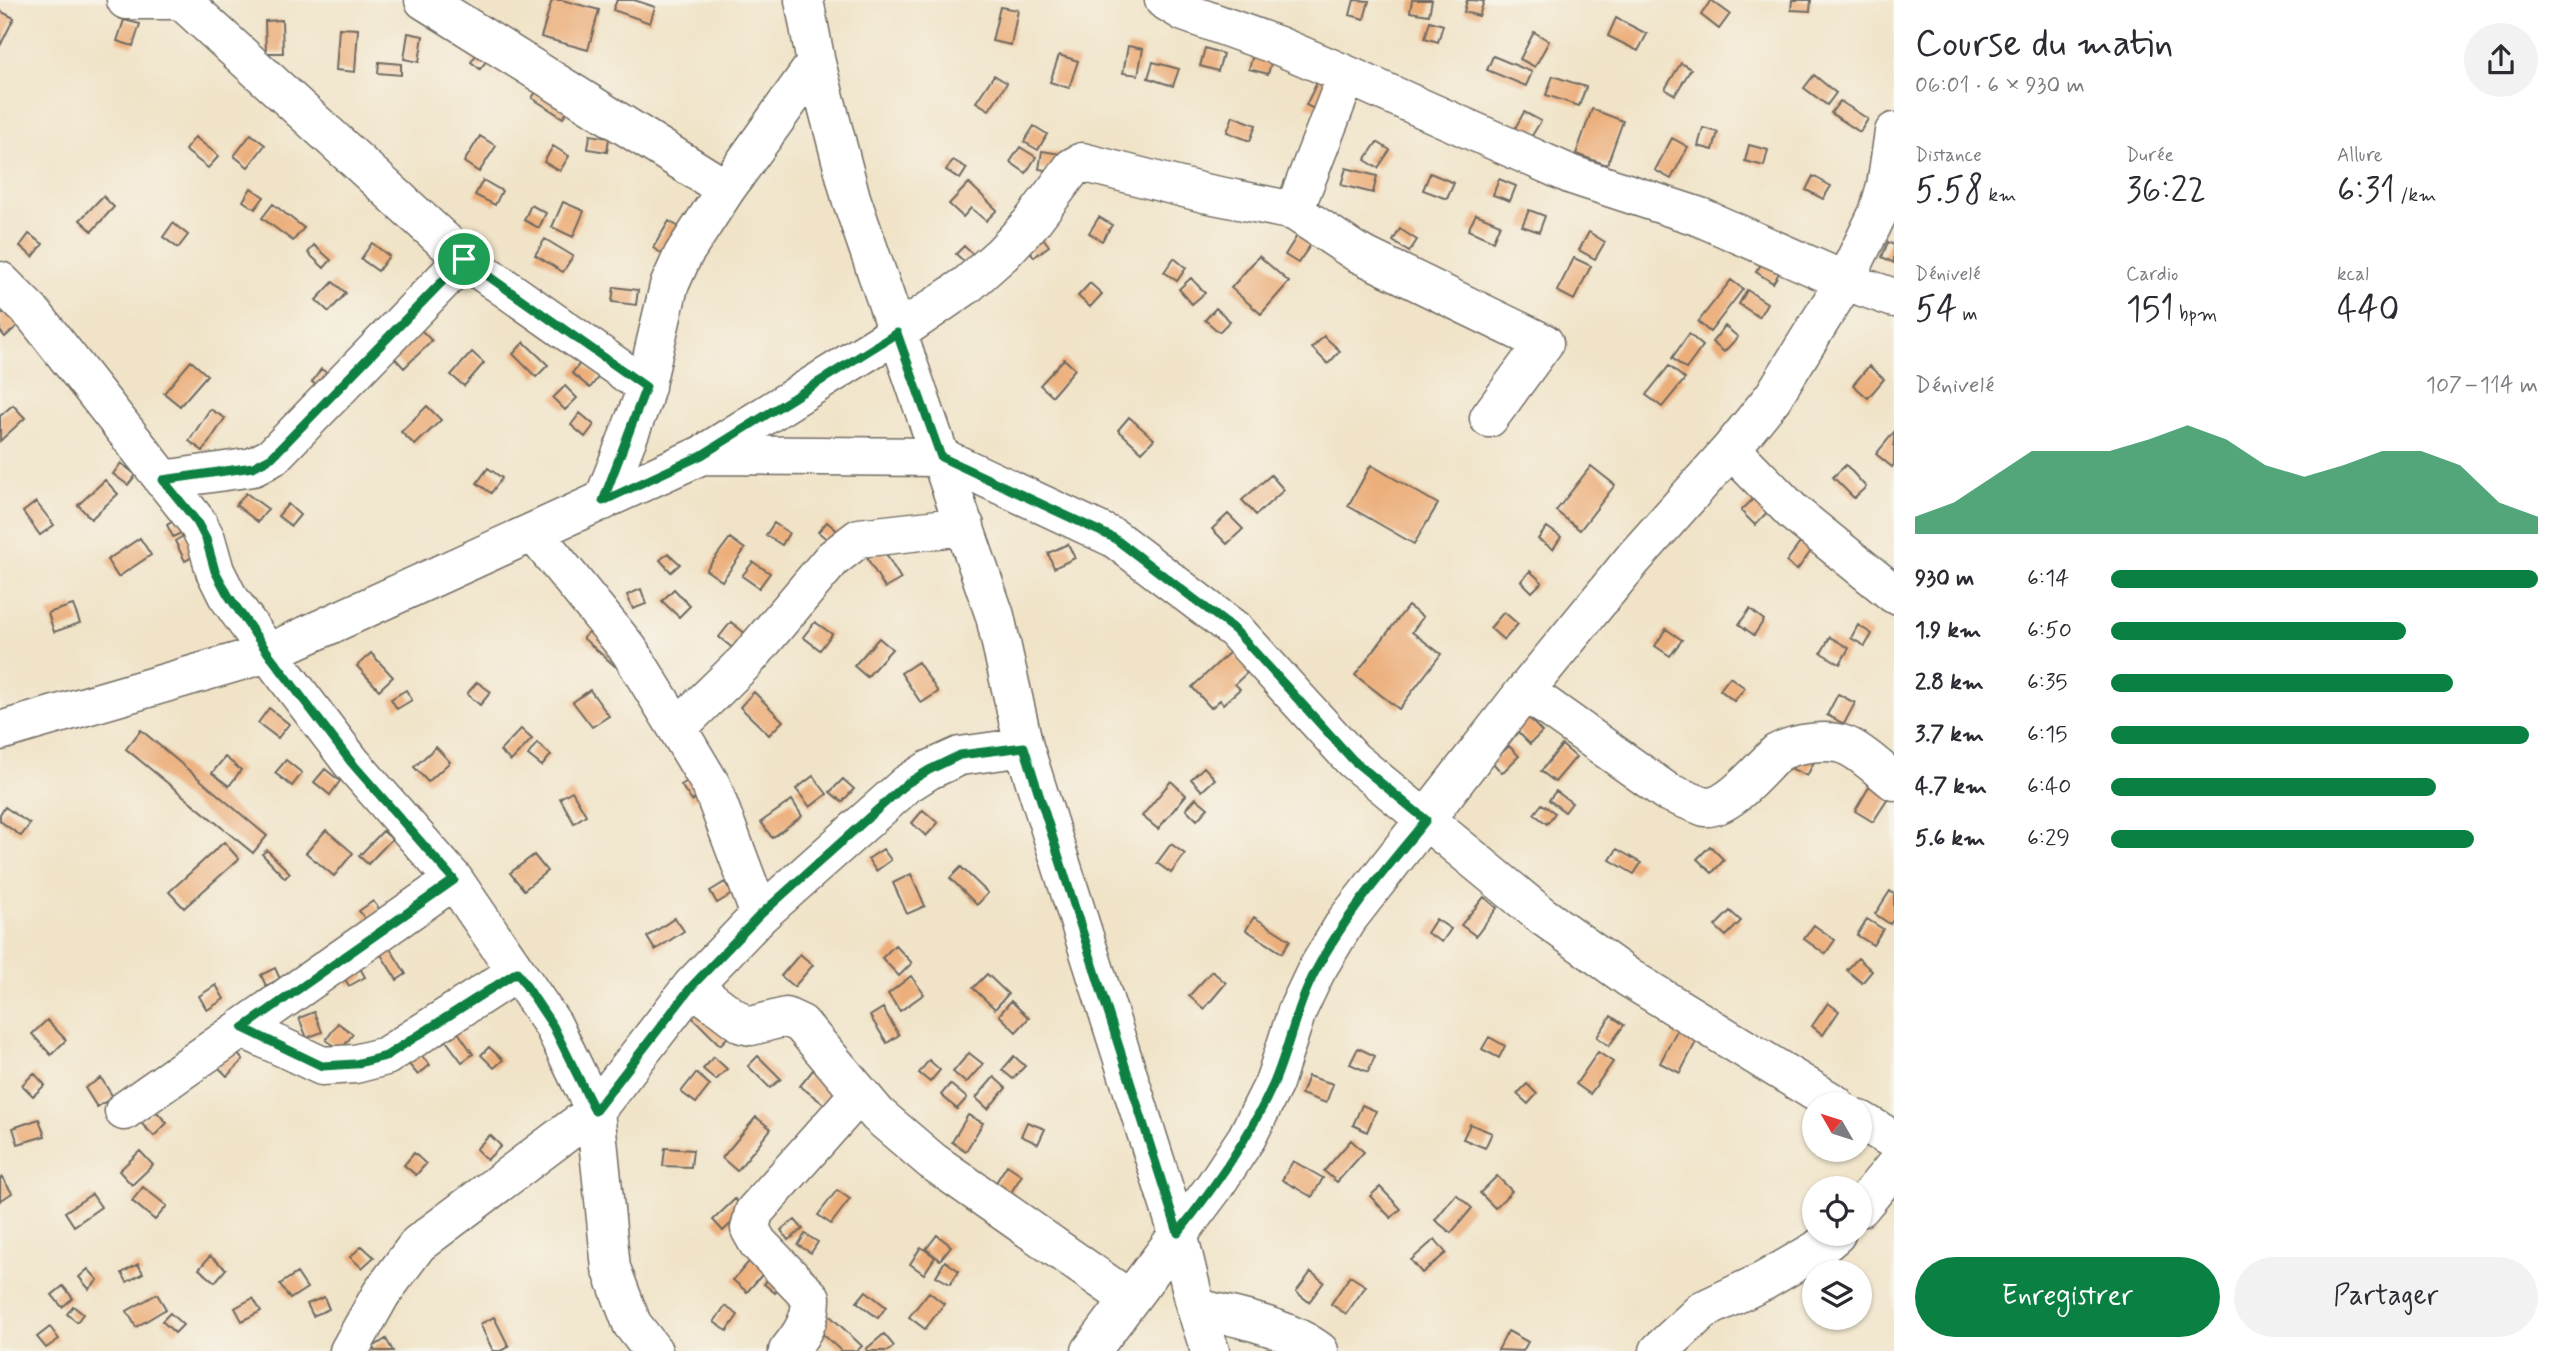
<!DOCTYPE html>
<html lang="fr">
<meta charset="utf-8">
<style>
body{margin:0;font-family:Mynerve,sans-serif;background:#f2f2f3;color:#2b2b33;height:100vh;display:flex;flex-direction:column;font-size:26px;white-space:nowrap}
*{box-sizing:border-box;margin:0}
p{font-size:23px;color:#7c7c81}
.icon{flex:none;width:38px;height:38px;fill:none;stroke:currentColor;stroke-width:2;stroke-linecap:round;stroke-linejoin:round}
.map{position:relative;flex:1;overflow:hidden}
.drawer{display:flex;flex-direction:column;background:#fff;width:665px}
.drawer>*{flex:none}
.needle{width:46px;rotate:309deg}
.buttons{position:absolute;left:1802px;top:1092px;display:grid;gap:14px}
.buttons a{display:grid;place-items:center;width:70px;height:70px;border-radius:50%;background:#fff;box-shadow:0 2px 5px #0004;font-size:35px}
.pin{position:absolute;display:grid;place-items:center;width:60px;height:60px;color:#fff;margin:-30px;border:4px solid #fff;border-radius:50%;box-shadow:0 2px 7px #0007}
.round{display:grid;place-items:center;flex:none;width:74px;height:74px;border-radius:37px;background:#f2f2f3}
.overview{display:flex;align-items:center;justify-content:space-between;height:119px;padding:0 21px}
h1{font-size:38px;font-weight:600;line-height:52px}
.metrics{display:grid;grid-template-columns:repeat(3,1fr);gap:10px;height:119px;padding:7px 21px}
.metrics div{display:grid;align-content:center}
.metrics b{font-size:35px;font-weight:600}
.metrics small{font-size:19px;font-weight:400}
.metrics p{font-size:19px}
.chart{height:196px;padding:14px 21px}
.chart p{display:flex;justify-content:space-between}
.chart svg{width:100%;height:126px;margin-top:7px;fill:#0b8043;opacity:.7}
.primary-button{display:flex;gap:14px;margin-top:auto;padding:14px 21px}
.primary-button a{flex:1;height:80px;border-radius:42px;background:#0b8043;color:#fff;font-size:28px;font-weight:600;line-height:80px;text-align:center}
.primary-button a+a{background:#f2f2f3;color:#2b2b33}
ul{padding:0 21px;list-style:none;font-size:23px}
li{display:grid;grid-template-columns:112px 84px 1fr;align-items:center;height:52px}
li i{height:18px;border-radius:9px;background:#0b8043}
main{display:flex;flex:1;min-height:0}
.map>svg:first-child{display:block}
</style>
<main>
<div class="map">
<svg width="1894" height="1351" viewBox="0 0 1894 1351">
<rect width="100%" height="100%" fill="#f7f3e8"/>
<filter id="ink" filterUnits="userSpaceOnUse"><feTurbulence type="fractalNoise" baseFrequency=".0143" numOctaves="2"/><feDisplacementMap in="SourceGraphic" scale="14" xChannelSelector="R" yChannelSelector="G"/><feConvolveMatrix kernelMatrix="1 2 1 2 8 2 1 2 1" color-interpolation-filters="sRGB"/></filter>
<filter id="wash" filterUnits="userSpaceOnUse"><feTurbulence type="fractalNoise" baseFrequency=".00686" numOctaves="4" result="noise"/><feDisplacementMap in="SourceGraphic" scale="28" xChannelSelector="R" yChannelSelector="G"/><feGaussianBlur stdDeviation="1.57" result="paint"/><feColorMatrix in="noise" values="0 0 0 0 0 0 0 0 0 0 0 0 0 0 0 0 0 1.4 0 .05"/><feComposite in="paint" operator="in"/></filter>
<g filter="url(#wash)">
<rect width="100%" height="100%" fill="#f0e3c7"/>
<g id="blocks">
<path fill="#ecaf7b" d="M552 0H562L599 10 588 50 541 37Z
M617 0H634L655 7 650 23 613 10Z
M1354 0 1369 1 1364 19 1350 15Z
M1412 0H1432L1429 15 1410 12Z
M1467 0 1484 1 1479 16 1464 12Z
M1711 0 1730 14 1719 29 1701 15Z
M1792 0H1811L1810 11 1791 10Z
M1000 7 1018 10 1011 45 992 41Z
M0 11 14 18 0 46Z
M1616 18 1647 34 1638 51 1608 36Z
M124 20 140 24 133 46 117 41Z
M282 20 283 53H266L265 21Z
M1430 21 1443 25 1438 42 1425 38Z
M339 28 358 29 355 72 336 70Z
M1534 32 1549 41 1535 67 1520 59Z
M408 33 423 36 419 62 404 59Z
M1128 46 1143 49 1138 75 1123 73Z
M482 47 491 55 480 69 471 62Z
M1205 48 1223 54 1218 71 1200 66Z
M1254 51 1273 56 1268 74 1249 69Z
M1059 55 1078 61 1069 88 1050 82Z
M1493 56 1532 72 1526 86 1487 70Z
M379 62 401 64V75L378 73Z
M1153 62 1179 69 1173 86 1148 78Z
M1681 63 1691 69 1675 95 1665 89Z
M1321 74 1333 80 1318 111 1306 105Z
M994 75 1007 83 989 110 976 102Z
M1814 75 1836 93 1827 105 1804 88Z
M1553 76 1586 87 1579 106 1546 95Z
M544 80 574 100 563 118 532 98Z
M1840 101 1868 119 1860 132 1831 113Z
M1592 109 1623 121 1607 165 1576 154Z
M1524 112 1541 121 1530 139 1514 130Z
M1233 116 1256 125 1250 141 1227 132Z
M1034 126 1047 134 1038 150 1024 142Z
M1703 128 1718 132 1713 150 1698 146Z
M251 134 265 145 248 167 234 156Z
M590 135 609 138 607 152 588 149Z
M480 136 496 146 479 172 464 162Z
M195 137 219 156 208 168 185 150Z
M1672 138 1688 147 1671 179 1655 170Z
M1377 142 1390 150 1378 168 1365 160Z
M1749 145 1768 150 1764 166 1745 161Z
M553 146 569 156 560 171 544 162Z
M1020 147 1036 157 1026 173 1010 162Z
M1042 151 1061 154 1058 172 1039 169Z
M953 160 967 168 960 179 946 170Z
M1346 168 1377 176 1373 193 1341 185Z
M1430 173 1454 183 1447 199 1423 190Z
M1813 176 1831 186 1823 199 1806 190Z
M1499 179 1516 186 1510 201 1493 195Z
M483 180 502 191 495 205 475 195Z
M969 183 997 210 986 221 971 208 963 217 949 204Z
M251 188 264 197 255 209 243 201Z
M103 196 114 207 92 231 80 220Z
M563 202 584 211 573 237 552 227Z
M273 204 304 228 293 241 262 218Z
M531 205 546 213 539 228 524 220Z
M1529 210 1545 216 1539 232 1522 226Z
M1476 214 1500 224 1493 241 1468 230Z
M1099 217 1112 225 1102 241 1089 233Z
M669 221 684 230 666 256 653 248Z
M173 223 188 235 178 248 163 237Z
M1302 228 1316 237 1298 263 1285 255Z
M1400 229 1417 240 1409 252 1393 241Z
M1589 232 1605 242 1595 259 1579 250Z
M29 234 43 244 33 257 20 246Z
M1041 235 1049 246 1034 257 1026 245Z
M545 239 573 256 563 272 535 255Z
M1888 242 1894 245V263L1882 257Z
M372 243 389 256 378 271 361 259Z
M314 245 331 260 324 268 308 253Z
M964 246 978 259 970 267 956 254Z
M1770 251 1786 262 1773 283 1756 272Z
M1259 256 1289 282 1261 314 1231 288Z
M1174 258 1186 268 1177 281 1164 272Z
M1574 258 1591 266 1574 300 1557 291Z
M1191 278 1205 293 1192 304 1179 289Z
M1731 280 1743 289 1710 332 1698 322Z
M333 282 346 293 329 312 316 300Z
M1090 283 1102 294 1090 307 1078 296Z
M614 287 638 290 636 305 612 302Z
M1747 290 1767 303 1759 317 1739 304Z
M13 304 26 318 5 337 0 331V316Z
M1216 308 1230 321 1219 332 1205 320Z
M1725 326 1738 337 1724 352 1712 342Z
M419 328 432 341 404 368 391 354Z
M1689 334 1703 346 1686 369 1672 358Z
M1324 336 1340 351 1328 364 1312 348Z
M524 342 548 365 536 377 513 354Z
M472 352 484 363 464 386 451 375Z
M1064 359 1075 369 1052 396 1040 385Z
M191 361 207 375 180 406 164 393Z
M581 362 599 376 590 388 572 373Z
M1669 366 1685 379 1662 407 1646 395Z
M1869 366 1884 379 1868 398 1853 385Z
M321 369 332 376 323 390 312 382Z
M565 386 577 398 565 410 553 398Z
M13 405 25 418 0 441V416Z
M427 406 441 420 415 445 401 432Z
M210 409 225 418 203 451 189 441Z
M580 413 594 425 585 437 571 425Z
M1129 417 1154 439 1142 452 1118 430Z
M1894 432V464L1892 467 1876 454Z
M121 463 136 475 128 485 113 474Z
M1371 465 1438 504 1414 544 1348 506Z
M1846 465 1866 487 1854 498 1833 477Z
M1591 466 1615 485 1580 530 1556 511Z
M488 468 502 478 491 493 477 483Z
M1271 475 1284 490 1256 515 1242 500Z
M105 480 118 494 91 519 78 505Z
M246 493 268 509 258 522 236 505Z
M1757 495 1771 508 1755 525 1741 511Z
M36 502 54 525 40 535 23 512Z
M288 504 300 515 291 526 278 516Z
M1228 514 1243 529 1227 544 1212 529Z
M182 516 189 529 173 537 167 525Z
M827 522 841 534 833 544 818 532Z
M774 523 789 533 782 545 766 535Z
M1547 527 1561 537 1553 549 1538 539Z
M193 530 204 550 185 561 175 541Z
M140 538 151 555 118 577 107 560Z
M730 538 745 549 722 581 706 570Z
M1800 543 1811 551 1797 570 1786 562Z
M1068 544 1075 558 1054 568 1048 553Z
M883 549 901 579 885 588 867 558Z
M668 553 680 564 671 572 660 560Z
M753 562 770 573 759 588 742 576Z
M1530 571 1542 582 1532 592 1521 581Z
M641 589 646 604 633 609 627 595Z
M674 589 690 606 679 617 662 601Z
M73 605 80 623 54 632 48 613Z
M1408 606 1423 617 1412 632 1441 654 1399 709 1355 675Z
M1750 609 1764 620 1754 635 1739 624Z
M1504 612 1518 624 1504 640 1490 628Z
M731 622 747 635 735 650 719 637Z
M815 622 832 634 820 650 803 637Z
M1858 625 1872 634 1865 646 1851 638Z
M594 626 626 654 615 666 583 638Z
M1666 629 1682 640 1670 656 1655 646Z
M1830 637 1849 648 1840 664 1821 653Z
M879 638 892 649 867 677 854 666Z
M1231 651 1249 671 1235 684 1240 689 1223 704 1220 700 1211 708 1192 687Z
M371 653 393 677 379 690 357 666Z
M918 662 938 692 921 703 901 673Z
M1730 677 1745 688 1734 701 1720 690Z
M477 682 491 692 480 705 467 694Z
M406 690 412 700 397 709 391 699Z
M590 690 609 716 592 727 573 702Z
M754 692 783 721 769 735 740 707Z
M1838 694 1855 703 1844 724 1827 715Z
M269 708 289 724 278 738 258 723Z
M1528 717 1542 732 1530 744 1516 730Z
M521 729 532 739 511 761 500 751Z
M141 730 267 836 253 853 126 749Z
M537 743 551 755 542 766 528 755Z
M1562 745 1576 757 1555 782 1541 771Z
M1509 746 1519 756 1502 773 1492 762Z
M436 747 450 762 428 782 414 767Z
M225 757 241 770 229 786 212 773Z
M1816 758 1807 776 1788 767Z
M286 760 302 773 292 786 275 773Z
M1204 767 1215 779 1202 791 1191 779Z
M325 769 340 781 330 795 314 782Z
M813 776 827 794 810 807 796 789Z
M694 777 704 792 692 801 681 785Z
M843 779 854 789 842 802 830 792Z
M1171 781 1186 795 1158 829 1142 816Z
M1872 782 1891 794 1873 822 1855 811Z
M572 791 586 815 574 823 560 798Z
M1556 791 1572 803 1565 812 1549 800Z
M1196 798 1208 808 1197 820 1186 809Z
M792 800 802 816 772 838 761 822Z
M1542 804 1555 813 1547 824 1534 814Z
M5 807 30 824 21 836 0 821V814Z
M923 810 938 823 926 836 912 823Z
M326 830 353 853 334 876 306 853Z
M383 831 392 839 368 864 359 856Z
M224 842 239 859 184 908 169 892Z
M1171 844 1185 854 1171 873 1157 863Z
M1710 846 1724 860 1712 873 1697 859Z
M883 849 891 860 876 871 868 859Z
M1617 849 1641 863 1634 874 1610 860Z
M267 850 290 873 285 878 262 854Z
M534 855 547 871 524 890 510 873Z
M961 867 988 893 977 905 950 878Z
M911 874 925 906 907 914 893 883Z
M725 882 732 894 717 903 710 891Z
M1890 891 1894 894V919L1890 924 1875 914Z
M1484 897 1497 908 1476 936 1461 925Z
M373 901 380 910 366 920 359 911Z
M1730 911 1741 921 1726 936 1715 926Z
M1254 917 1290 940 1282 953 1246 930Z
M675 918 684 931 655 950 647 937Z
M1436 919 1451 929 1442 942 1427 933Z
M1867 919 1883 929 1873 945 1857 935Z
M1814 925 1835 940 1825 954 1804 939Z
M388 945 406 974 397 980 378 950Z
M895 945 912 963 899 976 882 958Z
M800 954 813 965 794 987 781 976Z
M1858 958 1872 971 1862 983 1847 970Z
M356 961 365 977 349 986 340 970Z
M275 968 280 979 266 986 261 975Z
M1212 971 1226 983 1204 1009 1189 996Z
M987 974 1008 994 995 1009 973 988Z
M911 976 924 994 900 1011 888 994Z
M216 985 224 999 207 1010 199 996Z
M696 996 732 1033 720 1045 683 1008Z
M1011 1001 1029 1018 1016 1032 999 1015Z
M1828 1003 1839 1011 1823 1035 1812 1026Z
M883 1008 899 1035 887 1043 870 1016Z
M314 1012 322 1032 307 1038 299 1018Z
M1611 1016 1624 1025 1609 1046 1597 1037Z
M47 1020 66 1040 51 1055 32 1034Z
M338 1023 353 1034 341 1050 326 1040Z
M453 1025 473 1054 462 1062 441 1034Z
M1678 1028 1698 1038 1680 1073 1660 1063Z
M1489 1037 1505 1046 1499 1058 1482 1049Z
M489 1047 503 1060 494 1068 481 1055Z
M1358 1048 1375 1056 1368 1072 1350 1064Z
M233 1049 243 1060 227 1076 217 1066Z
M418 1052 430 1065 418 1075 406 1061Z
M1598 1052 1613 1062 1590 1094 1576 1084Z
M969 1053 983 1064 966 1083 953 1072Z
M758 1056 781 1079 770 1088 748 1066Z
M1014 1056 1025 1066 1013 1079 1002 1070Z
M714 1057 727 1069 716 1080 703 1069Z
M929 1060 940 1070 930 1082 919 1073Z
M813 1070 845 1094 833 1111 800 1086Z
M34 1073 45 1085 33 1096 22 1085Z
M696 1073 710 1085 696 1103 681 1092Z
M1308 1076 1333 1084 1326 1103 1301 1094Z
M994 1077 1006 1088 988 1109 976 1098Z
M101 1078 113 1097 97 1107 85 1088Z
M950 1084 967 1098 957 1109 941 1095Z
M1527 1084 1537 1094 1528 1104 1517 1094Z
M1362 1105 1376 1111 1367 1132 1353 1125Z
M154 1109 167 1123 154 1136 140 1122Z
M968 1115 983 1123 966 1151 952 1142Z
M756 1117 771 1129 737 1171 722 1158Z
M39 1119 45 1136 18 1144 13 1128Z
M1027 1122 1045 1129 1038 1144 1021 1136Z
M1470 1124 1492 1133 1485 1148 1463 1139Z
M490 1135 501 1146 487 1160 476 1149Z
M1351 1140 1364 1152 1337 1182 1324 1171Z
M665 1148 693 1150 691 1167 663 1166Z
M140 1151 153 1165 132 1185 119 1171Z
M414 1153 426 1164 416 1175 404 1165Z
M1293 1161 1323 1178 1312 1197 1282 1180Z
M1007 1165 1022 1175 1010 1194 995 1184Z
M1497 1176 1512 1191 1495 1208 1480 1193Z
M2 1177 12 1193 0 1201V1179Z
M143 1187 167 1206 155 1220 132 1201Z
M1380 1187 1401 1209 1391 1218 1370 1196Z
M837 1190 850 1199 831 1224 818 1215Z
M92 1194 101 1207 74 1226 65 1212Z
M1456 1194 1472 1208 1451 1233 1435 1220Z
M735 1199 745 1210 723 1231 713 1220Z
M795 1220 803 1229 788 1240 781 1230Z
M805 1234 818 1242 811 1253 798 1245Z
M937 1235 951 1246 940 1260 926 1249Z
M1435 1239 1446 1253 1422 1273 1411 1260Z
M362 1246 374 1257 362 1268 350 1257Z
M921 1247 935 1257 924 1274 910 1264Z
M210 1256 226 1269 215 1282 199 1269Z
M754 1256 768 1268 747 1292 733 1280Z
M945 1261 959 1271 950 1284 936 1276Z
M138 1264 143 1273 127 1282 122 1273Z
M88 1269 98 1280 89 1289 79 1277Z
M775 1271 786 1280 775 1293 764 1284Z
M1311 1272 1324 1282 1309 1302 1296 1292Z
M297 1273 307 1288 290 1299 280 1284Z
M1350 1276 1366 1286 1346 1314 1331 1304Z
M63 1286 73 1298 62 1307 52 1295Z
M866 1291 886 1307 878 1318 857 1302Z
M929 1292 944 1304 925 1329 909 1317Z
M157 1294 166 1309 136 1327 127 1311Z
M324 1297 329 1309 313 1316 307 1304Z
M253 1298 261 1311 242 1321 235 1308Z
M73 1306 83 1314 77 1322 67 1314Z
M725 1306 738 1315 727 1331 714 1322Z
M170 1313 183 1325 175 1333 162 1321Z
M827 1313 862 1346 857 1351H841L815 1327Z
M494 1317 509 1347 500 1351H493L480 1324Z
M50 1327 59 1339 46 1348 37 1337Z
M1508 1331 1528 1342 1523 1351 1498 1350Z
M884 1334 894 1346 888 1351H867L866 1349Z
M386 1339 393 1351H375L373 1347Z"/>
</g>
</g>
<g filter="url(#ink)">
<use href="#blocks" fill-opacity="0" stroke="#706b62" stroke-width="2"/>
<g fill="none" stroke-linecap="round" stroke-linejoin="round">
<defs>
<path id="minor" d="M126 0H179
M181 0 464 259 646 387
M424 0 726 189
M804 0 816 63 851 198 995 616 1024 747 1178 1233 1196 1308 1210 1351
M1164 0 1184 12 1279 46 1347 75 1572 175 1700 217 1845 281 1894 298
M1294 211 1347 75
M0 281 35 316 197 522 206 539 215 571 227 595 268 653 351 762 454 880 553 1025 595 1111 611 1268 632 1324 653 1351
M1731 449 1794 513 1894 594
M702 455 941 457 1114 538 1235 630 1353 760 1541 915 1629 978 1835 1104
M163 480 253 467 272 457 464 259
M603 501 642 401 669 286 683 255 726 189 816 63
M533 532 629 650 677 728 711 785 760 915
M1525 691 1667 792 1705 807C1729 809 1760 769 1777 753 1794 743 1832 737 1851 748 1866 756 1880 770 1894 781
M677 728 746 661 832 559 859 538 965 526
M0 731 268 653 702 455 897 333 967 285 1002 254 1031 223 1073 167 1082 162 1204 193 1294 211 1356 252 1544 343 1489 418
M692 986 742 1024 751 1026 786 1017 801 1024 878 1115 932 1161 1129 1299
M242 1028 322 1066 355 1064 386 1056 517 972
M124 1111 454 880
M1860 1120 1894 1140
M1860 1208 1894 1167
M1196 1308C1235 1317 1288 1327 1319 1351
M349 1351 381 1294 418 1244 595 1111 692 986 760 915 907 784 929 770 960 756 1024 747
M788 1351C802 1334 811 1320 811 1298L758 1243 750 1229 754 1212 859 1094
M1091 1351 1214 1187 1247 1137 1274 1083 1297 1011 1316 971 1346 921 1525 691 1634 558 1731 449 1773 397 1845 281 1878 213 1886 186 1894 132
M1659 1351 1703 1310 1764 1281 1817 1250 1836 1234"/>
</defs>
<use href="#minor" stroke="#706b62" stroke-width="41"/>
<use href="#minor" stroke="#fff" stroke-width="38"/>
</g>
</g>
<g fill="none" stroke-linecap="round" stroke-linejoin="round" filter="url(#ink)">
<defs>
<path id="route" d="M464 259 646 387 603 501 702 455 897 333 941 457 1114 538 1235 630 1353 760 1426 820C1387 868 1345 915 1316 970 1296 1007 1289 1048 1273 1085 1248 1140 1215 1186 1178 1233L1024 747 960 755 929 770 906 784 760 915 692 986 595 1111 553 1026 517 972 386 1056 355 1064 322 1066 243 1028 454 880 351 762 268 653 228 595 215 571 206 539 197 522 163 480 253 467 272 457Z"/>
</defs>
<use href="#route" stroke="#fff" stroke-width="14"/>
<use href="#route" stroke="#0b8043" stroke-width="9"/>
</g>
</svg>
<div class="buttons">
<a><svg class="needle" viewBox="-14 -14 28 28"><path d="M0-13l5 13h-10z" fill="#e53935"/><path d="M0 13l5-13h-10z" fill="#7c7c81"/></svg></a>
<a><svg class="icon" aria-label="locate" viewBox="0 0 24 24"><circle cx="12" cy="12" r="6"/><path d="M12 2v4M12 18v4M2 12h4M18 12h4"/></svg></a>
<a><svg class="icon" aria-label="layers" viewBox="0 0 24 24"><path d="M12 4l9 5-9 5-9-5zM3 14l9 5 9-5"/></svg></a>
</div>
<div class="pin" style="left:464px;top:259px;background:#1e9e55"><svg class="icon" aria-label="arrive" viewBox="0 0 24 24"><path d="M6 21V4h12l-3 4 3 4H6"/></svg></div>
</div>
<section class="drawer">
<div class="overview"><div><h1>Course du matin</h1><p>06:01 · 6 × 930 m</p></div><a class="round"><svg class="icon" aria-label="share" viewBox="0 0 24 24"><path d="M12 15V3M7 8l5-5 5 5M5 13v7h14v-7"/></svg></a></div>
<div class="metrics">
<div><p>Distance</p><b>5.58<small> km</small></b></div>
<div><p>Durée</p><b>36:22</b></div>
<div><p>Allure</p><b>6:31<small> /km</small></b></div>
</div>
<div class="metrics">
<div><p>Dénivelé</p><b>54<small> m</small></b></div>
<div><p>Cardio</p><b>151<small> bpm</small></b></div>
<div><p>kcal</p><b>440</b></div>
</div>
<div class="chart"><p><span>Dénivelé</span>107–114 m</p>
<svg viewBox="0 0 160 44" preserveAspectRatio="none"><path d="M0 44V38L10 33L20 24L30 15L40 15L50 15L60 11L70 6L80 11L90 20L100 24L110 20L120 15L130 15L140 20L150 33L160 38V44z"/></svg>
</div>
<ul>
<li><b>930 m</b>6:14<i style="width:100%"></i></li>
<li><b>1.9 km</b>6:50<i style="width:69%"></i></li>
<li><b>2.8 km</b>6:35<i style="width:80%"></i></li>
<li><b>3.7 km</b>6:15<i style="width:98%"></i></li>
<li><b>4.7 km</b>6:40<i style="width:76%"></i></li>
<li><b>5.6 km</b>6:29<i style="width:85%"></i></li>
</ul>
<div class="primary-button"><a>Enregistrer</a><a>Partager</a></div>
</section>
</main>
